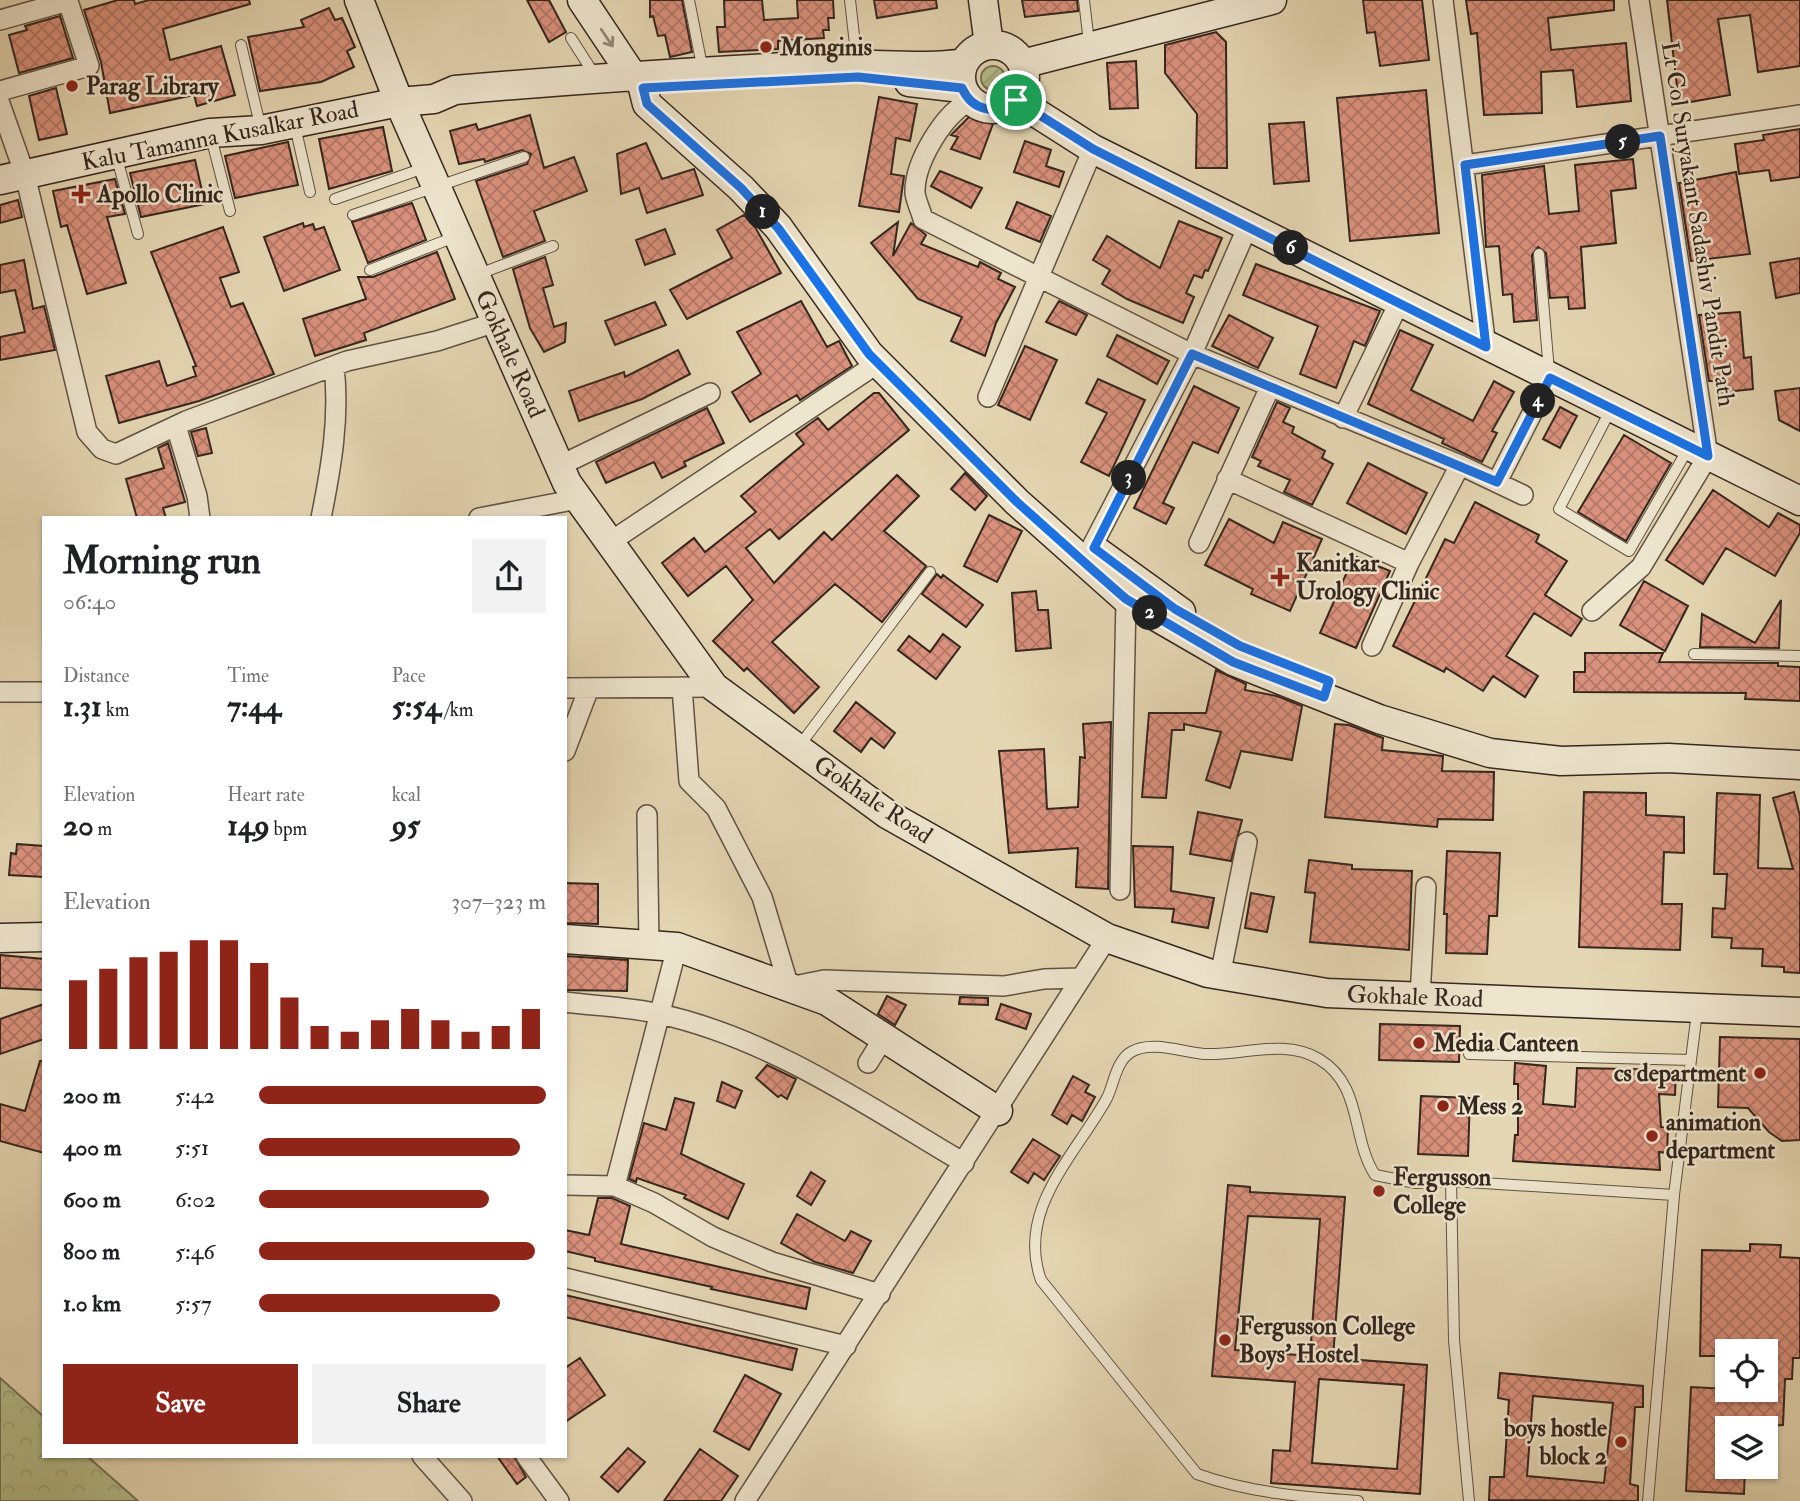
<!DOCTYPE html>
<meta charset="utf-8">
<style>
body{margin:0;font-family:"IM FELL Double Pica",serif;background:#f2f2f2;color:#202124;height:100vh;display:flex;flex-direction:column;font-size:26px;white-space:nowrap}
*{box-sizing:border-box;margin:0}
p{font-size:23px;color:#757577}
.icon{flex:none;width:38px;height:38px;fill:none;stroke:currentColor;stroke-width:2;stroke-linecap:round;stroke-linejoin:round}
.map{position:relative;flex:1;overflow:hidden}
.side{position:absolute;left:42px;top:516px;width:525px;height:942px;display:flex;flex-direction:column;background:#fff;border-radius:0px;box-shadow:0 2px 5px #0004}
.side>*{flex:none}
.tools{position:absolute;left:1715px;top:1339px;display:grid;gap:14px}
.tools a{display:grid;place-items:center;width:63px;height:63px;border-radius:0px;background:#fff;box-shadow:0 2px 5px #0004;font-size:35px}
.pin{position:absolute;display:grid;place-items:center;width:60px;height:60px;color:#fff;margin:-30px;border:4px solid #fff;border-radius:50%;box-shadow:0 2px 7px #0007}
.km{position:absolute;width:35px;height:35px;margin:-18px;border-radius:50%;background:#222;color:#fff;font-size:19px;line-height:35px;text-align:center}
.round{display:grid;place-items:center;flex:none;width:74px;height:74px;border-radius:0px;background:#f2f2f2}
.overview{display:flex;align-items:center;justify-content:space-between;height:119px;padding:0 21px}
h1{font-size:38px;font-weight:700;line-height:52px}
.figures{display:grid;grid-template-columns:repeat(3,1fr);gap:10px;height:119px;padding:7px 21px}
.figures div{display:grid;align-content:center}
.figures b{font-size:30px;font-weight:700}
.figures small{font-size:19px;font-weight:400}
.figures p{font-size:19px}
.chart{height:196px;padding:14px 21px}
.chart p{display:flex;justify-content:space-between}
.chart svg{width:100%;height:126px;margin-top:7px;stroke:#8f2418;stroke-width:6}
.cta{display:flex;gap:14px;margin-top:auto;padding:14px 21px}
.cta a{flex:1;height:80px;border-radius:0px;background:#8f2418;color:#fff;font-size:28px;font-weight:700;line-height:80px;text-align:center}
.cta a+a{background:#f2f2f2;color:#202124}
ul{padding:0 21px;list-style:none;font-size:23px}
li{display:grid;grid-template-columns:112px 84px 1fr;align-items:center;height:52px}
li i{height:18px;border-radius:9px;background:#8f2418}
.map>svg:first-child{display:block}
</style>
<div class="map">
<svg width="1800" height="1501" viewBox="0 0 1800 1501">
<defs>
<pattern id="park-crowns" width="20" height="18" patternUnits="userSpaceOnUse" patternTransform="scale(1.75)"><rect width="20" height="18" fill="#b5be8c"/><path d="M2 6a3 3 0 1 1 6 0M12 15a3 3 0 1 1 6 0" fill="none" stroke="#9ca378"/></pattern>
<pattern id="garden-furrows" width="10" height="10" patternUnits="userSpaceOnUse" patternTransform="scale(1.75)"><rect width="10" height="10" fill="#b5be8c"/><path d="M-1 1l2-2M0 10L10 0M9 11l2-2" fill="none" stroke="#9ca378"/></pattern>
<pattern id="building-cross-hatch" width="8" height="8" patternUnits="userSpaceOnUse" patternTransform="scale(1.75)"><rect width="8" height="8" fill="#db927d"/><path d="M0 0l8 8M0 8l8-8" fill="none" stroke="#b27766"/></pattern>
</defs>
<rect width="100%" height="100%" fill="#e5d7b3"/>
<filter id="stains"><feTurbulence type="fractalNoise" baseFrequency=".00286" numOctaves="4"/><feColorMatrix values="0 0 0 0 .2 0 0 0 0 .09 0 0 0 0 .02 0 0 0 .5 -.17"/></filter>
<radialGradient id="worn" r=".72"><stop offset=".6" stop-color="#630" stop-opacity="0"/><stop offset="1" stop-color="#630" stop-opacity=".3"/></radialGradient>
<path fill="url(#park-crowns)" stroke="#757255" stroke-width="2" d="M0 1378 44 1417V1456H87L138 1501H0Z"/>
<path fill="url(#garden-furrows)" stroke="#757255" stroke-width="2" d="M981 78a12 12 0 1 1 24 0a12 12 0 1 1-24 0Z"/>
<path fill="url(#building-cross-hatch)" stroke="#35261e" stroke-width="2" fill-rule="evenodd" d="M118 0H134L135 4 149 0H249L250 4 163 29 170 60 221 46 235 95 197 106 194 95 110 113 101 62 84 10Z
M527 0H549L566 32 549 42Z
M650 0H682L692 52 670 57 665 35 658 36 653 16 650 17Z
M724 0H762L764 20 798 18 797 0H833L834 18H828L829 30H823L824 38 778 41V49L719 52 717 27H725Z
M874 0H936L937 8 877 18Z
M1022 0H1077L1078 11 1025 17Z
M1363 0H1422L1429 60 1380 66 1375 32 1367 33Z
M1466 0H1614V10L1548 18 1551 50 1626 43 1631 101 1577 107 1573 70 1541 72 1542 113 1484 115 1477 33 1471 34Z
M1667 0H1800V66L1758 72 1750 15 1718 19 1730 95 1679 104Z
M329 8 335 20 342 18 355 47 347 51 354 67 321 82 260 91 248 37 304 27 301 20Z
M60 16 73 58 19 73 9 35 27 30 25 26Z
M1216 32 1226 42 1227 168H1196L1197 114 1165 73V45Z
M1136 61 1138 108 1110 109 1107 63Z
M56 88 67 134 39 140 29 96Z
M1426 90 1439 233 1350 241 1337 98Z
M879 97 917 104 910 141 896 138 891 174 904 176 899 212 859 206Z
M973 113 994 121 980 159 951 149 958 137 951 135Z
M530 115 544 168 574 157 587 191 534 211 545 241 503 257 476 181 527 164 531 154 522 150 485 162 484 159 459 164 450 131 476 124 478 130Z
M1304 122 1309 181 1274 184 1269 124Z
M383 127 392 171 329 189 319 139Z
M1800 129V177L1771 181 1769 170 1739 174 1735 144 1764 140 1763 135Z
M1025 141 1051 150 1046 166 1064 172 1059 187 1014 172Z
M288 142 298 185 235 198 225 156Z
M646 143 662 179 694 169 703 195 647 213 639 188 621 194 617 154Z
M1633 159 1636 188 1611 191 1616 243 1581 247 1585 308 1569 309 1568 297 1550 298 1546 253 1538 247 1532 255 1537 320 1514 322 1512 294 1503 295 1499 246 1486 247 1482 175 1544 166 1549 214 1579 211 1575 165Z
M195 160 205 204 141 217 130 173Z
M940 171 982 188 971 208 931 186Z
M1736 172 1750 254 1691 261 1679 183Z
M115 179 125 214 107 217 126 283 87 294 67 225 61 227 53 191Z
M18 200 22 217 0 223V205Z
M1017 202 1051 216 1040 242 1006 228Z
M412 203 426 240 368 263 352 222Z
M744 215 755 227 781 273 687 319 670 290 732 258 717 230Z
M1179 221 1222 238 1208 271 1205 270 1202 278 1194 275 1186 293 1194 297 1183 323 1127 299 1102 284 1110 270 1093 260 1107 236 1160 268Z
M898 222 893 256 911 223 926 235 921 244 978 267 980 262 1001 273 998 279 1015 287 996 323 985 356 951 341 962 317 918 299 871 243Z
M303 223 304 227 313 224 315 230 324 227 340 270 284 291 264 237Z
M223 227 239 272 220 278 231 307 243 303 274 374 199 401 119 423 106 376 159 361 167 386 196 376 193 367 196 366 151 252Z
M665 229 675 254 645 265 636 240Z
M437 252 455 299 364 333 366 340 315 356 303 319 366 299 358 277H373Z
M545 257 553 285 543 288 554 327 566 323 565 342 544 352 530 328 513 269Z
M1800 258V293L1776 298 1770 263Z
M24 260 33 309 44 306 55 350 0 360V337L25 332 15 290 0 293V265Z
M1256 264 1380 311 1365 346 1354 341 1336 388 1300 374 1318 326 1243 295Z
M801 301 827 347 839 341 852 366 800 400 797 395 750 422 732 392 761 374 737 332Z
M1059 301 1087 315 1076 335 1046 322Z
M655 302 666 325 615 345 605 321Z
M1740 312 1744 358 1751 357 1753 389 1717 393 1716 381H1709L1699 315Z
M1229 315 1273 338 1258 368 1212 346Z
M1400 330 1433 345 1411 390 1473 421 1494 381 1514 392 1492 431 1497 433 1482 462 1442 443 1444 439 1368 404Z
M1117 335 1169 361 1157 384 1107 356Z
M1025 346 1057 360 1030 420 998 405Z
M678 350 690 374 642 399 579 421 569 391 624 372 625 377Z
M1098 379 1145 400 1109 476 1081 462 1107 413 1086 403Z
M1194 386 1239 408 1218 453 1193 442 1163 503 1174 508 1166 524 1134 508Z
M1800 388V431L1779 420 1775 391Z
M874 393H879L909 430 779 539 770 529 746 548 774 583 824 532 832 540 897 475 919 496 884 531 926 566 882 622 835 584 772 642 819 687 794 713 747 668 744 671 713 641 753 600 726 566 688 596 662 563 694 538 705 552 756 512 741 496 804 444 796 434 818 418 828 430Z
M1277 402 1290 408 1283 422 1294 427 1292 433 1325 451 1322 458 1333 464 1312 505 1284 492 1290 480 1258 466 1261 461 1252 457Z
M1560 407 1577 416 1560 448 1543 439Z
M707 408 724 443 684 462 686 466 662 478 654 462 606 483 596 462Z
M206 428 212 453 198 456 191 432Z
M1624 435 1671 463 1626 541 1578 512Z
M168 443 185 502 163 508 166 518H137L126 479 164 468 158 448Z
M1368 463 1427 493 1406 534 1347 503Z
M965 473 987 496 975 510 951 489Z
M1713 490 1769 527 1778 513 1800 525V533L1775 576 1726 548 1703 584 1666 560Z
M1475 502 1539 535 1536 542 1567 561 1545 595 1582 619 1571 636 1534 613 1506 656 1538 676 1525 697 1493 676 1483 691 1446 668 1444 672 1393 646 1445 539 1454 543Z
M989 515 1022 531 997 582 964 566Z
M1229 519 1274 543 1283 522 1322 539 1290 611 1251 594 1253 589 1205 565Z
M1354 556 1390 571 1356 648 1320 633Z
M937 574 941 578 943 575 983 605 966 627 922 594Z
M1644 581 1688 606 1665 651 1620 625Z
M1036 591 1038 610H1048L1051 648 1016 651 1012 593Z
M1781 600 1779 648 1700 647 1702 614 1755 643Z
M943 634 960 647 936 679 898 650 909 636 930 652Z
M1585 653H1663L1659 662 1778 663V666L1800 667V701L1745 699 1746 693 1574 692V672H1585Z
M1216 670 1246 684 1245 690 1277 696 1302 706 1292 760 1241 751 1230 788 1206 780 1221 732 1184 724V730H1172L1166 798 1142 797 1149 713H1206Z
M856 702 895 733 884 748 871 738 861 752 834 731Z
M1111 722 1108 889 1076 887 1078 848 1009 853 999 751 1044 749 1047 809 1078 807 1080 757 1085 758 1083 724Z
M1335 724 1349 725 1383 738 1382 750 1443 756 1442 771 1494 772 1493 820 1438 819 1437 827 1325 817Z
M1584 792 1646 793V815L1684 817V853L1664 852 1662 904H1682L1680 950 1579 947Z
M1794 792 1800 816V973L1784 972V967L1762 966 1763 949 1731 948 1732 938 1712 937 1713 908 1725 909 1727 874H1714L1717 793 1760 795 1758 868 1793 869 1773 798Z
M1198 812 1242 820 1231 861 1190 854Z
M17 844 44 846V877L9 875 11 853 16 854Z
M1133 846 1173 847 1171 891 1214 898 1208 928 1172 922 1174 909 1135 907Z
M1447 851 1500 853 1497 916H1489L1487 954 1446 953 1447 914H1444Z
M1309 860 1352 865V869L1412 871 1409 950 1310 942 1315 893 1305 892Z
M565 883 598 884V924L565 923Z
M1251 893 1274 897 1267 932 1245 928Z
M0 955 44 959V990L0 988Z
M565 956 628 960 627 991 565 990Z
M887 996 906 1005 895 1025 878 1014Z
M960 997 988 998V1005L959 1004Z
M44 1004V1039L0 1054V1019Z
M1001 1004 1031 1014 1026 1029 996 1019Z
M1380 1024 1460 1026 1459 1062 1379 1060Z
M1720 1037 1800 1039V1140L1782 1141 1769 1132 1748 1108 1718 1107Z
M40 1061H44V1153L0 1141V1104L25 1111Z
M1515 1063 1546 1066 1543 1104 1575 1107 1577 1068 1676 1070 1675 1095 1659 1094 1661 1127 1668 1128 1667 1153 1659 1152 1660 1170 1513 1161 1515 1135H1518V1084H1514Z
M767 1065 796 1079 787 1099 781 1095 778 1097 756 1078Z
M1073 1076 1089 1085 1085 1092 1095 1097 1082 1121 1072 1115 1067 1124 1052 1115Z
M722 1082 742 1091 735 1108 717 1101Z
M1421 1096 1470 1098 1468 1156 1418 1154Z
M675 1098 694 1103 681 1154 744 1184 728 1219 684 1198 686 1195 637 1178 636 1182 629 1179 644 1123 666 1130Z
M1033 1139 1060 1156 1044 1180 1034 1173 1028 1183 1011 1172Z
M811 1172 825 1181 811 1205 797 1196Z
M1228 1185 1250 1187V1192L1345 1197 1333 1358 1427 1365 1420 1494 1271 1483 1273 1450 1290 1451 1295 1382 1212 1376ZM1248 1216 1320 1219 1310 1356 1235 1350ZM1319 1379 1404 1385 1397 1469 1312 1463Z
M598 1198H612L630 1206 621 1244 810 1288 806 1309 711 1289 712 1287 595 1261V1258L565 1251V1230L589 1235Z
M797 1214 845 1241 851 1231 871 1241 853 1273 815 1262 781 1243Z
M1750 1244 1781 1245 1780 1257 1800 1258V1358H1793L1792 1379H1785L1783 1425 1727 1428V1466H1745L1744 1494 1686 1491 1691 1387 1766 1391V1351H1727V1356H1700L1702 1250 1750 1251Z
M565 1295 797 1349 792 1370 565 1317Z
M580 1358 605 1395 565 1422V1368Z
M1500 1373 1643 1386V1407H1635L1630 1484 1638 1486V1501L1489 1500 1490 1477H1504L1509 1400 1498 1398ZM1533 1396 1613 1403 1604 1483 1527 1476Z
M745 1375 781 1394 749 1450 714 1431Z
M628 1448 645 1462 618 1492 601 1477Z
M700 1449 738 1476 721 1501H664Z
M497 1456H514L526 1477 517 1484Z"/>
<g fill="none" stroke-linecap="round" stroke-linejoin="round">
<defs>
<path id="lane" d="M689 0 703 71
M850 0 857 62
M1084 0 1089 43
M571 38 594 74
M241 45 261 129
M295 126 310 192
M211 137 230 211
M116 155 138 234
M335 199 424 168
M353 215 524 157
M1539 254 1549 371
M370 270 457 236
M479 274 553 246
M1611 409 1559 509 1629 551 1689 447
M1694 654 1800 656
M800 745 930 572
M1469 1054 1691 1060
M1451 1181 1454 1340 1469 1501
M1358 1501C1303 1497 1250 1493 1197 1474L1041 1280C1016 1209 1075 1156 1107 1098 1114 1084 1116 1061 1131 1052 1152 1040 1181 1052 1204 1054 1241 1056 1284 1038 1319 1059 1363 1085 1351 1138 1375 1175L1416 1183 1451 1181 1674 1195
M1648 1501 1674 1195 1697 1012"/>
<path id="street" d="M1443 0 1486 347
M0 20 68 1 89 66 0 91
M970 101C944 113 914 163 915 193 916 201 921 211 923 219L1192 354 1460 465 1523 495
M0 104 25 175 87 432 102 449 116 454 186 421 347 361 437 341 496 322
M1465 165 1800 115
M988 397 1093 149
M1343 418 1399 303
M176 426 197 496 200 518
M559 466 710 393
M1227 479 1409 563
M1497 482 1550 378
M321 518C331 468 340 418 334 366
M479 518 578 499
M610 542 878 363
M1199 543 1270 387
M1086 558 1192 354 1248 226
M1592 611 1641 567 1708 456 1639 0
M1372 646 1409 563 1460 465
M682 687 689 781 716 808 762 897 789 987 824 980 1004 986 1044 979 1081 978
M565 688 714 687
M0 692H44
M565 751 589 688
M647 815 649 945
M1120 890 1126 599
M1220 976 1247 842
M1420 997 1426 887
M565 1002C596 1006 630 1007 660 1014 772 1039 867 1106 964 1163
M868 1063 884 1037
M565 1185 615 1186 654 1203 713 1237 772 1262 880 1294
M615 1186 677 947
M565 1278 846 1346
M422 1456 462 1501
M526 1456 559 1501
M745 1501 1107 938"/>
<path id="secondary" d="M359 0 399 102 567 483 714 687 887 814 1107 938 1208 973 1327 993 1800 1012
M582 0 632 75
M983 0 989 45
M961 77a32 32 0 1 1 64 0a32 32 0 1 1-64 0Z
M1022 64 1272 0
M909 82 962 88
M643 88 647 104 741 188 778 227 869 354 1017 502 1126 599 1233 661 1379 719 1490 753 1561 761 1668 758 1800 765
M1016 100 1093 149 1800 501
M0 180 210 133 261 130 399 102 434 99 455 90C579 79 702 71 826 65 872 62 918 70 964 63
M1098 552 1181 612
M0 938 44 937
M565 939 677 947 827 1001 998 1111"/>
</defs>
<use href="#lane" stroke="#615243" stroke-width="12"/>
<use href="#street" stroke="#615243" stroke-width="22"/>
<use href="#secondary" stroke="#35261e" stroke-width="31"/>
<use href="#lane" stroke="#eee5ce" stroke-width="10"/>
<use href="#street" stroke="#eee5ce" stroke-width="19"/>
<use href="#secondary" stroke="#eee5ce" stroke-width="28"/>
</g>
<defs><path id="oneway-shaft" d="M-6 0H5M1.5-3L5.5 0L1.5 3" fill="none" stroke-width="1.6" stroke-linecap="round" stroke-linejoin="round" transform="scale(1.75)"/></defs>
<use stroke="#928676" href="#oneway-shaft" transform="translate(607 38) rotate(56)"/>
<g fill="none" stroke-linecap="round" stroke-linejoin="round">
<defs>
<path id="route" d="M858 77 962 88C972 111 997 116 1016 100L1093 149 1486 347 1465 165 1660 136 1708 456 1550 378 1497 482 1192 354 1094 548 1175 609 1240 646 1329 681 1324 697 1233 662 1126 599 1094 571 1017 502 869 354 778 228 741 188 647 104 643 88Z"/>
</defs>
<use href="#route" stroke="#fff" stroke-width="14"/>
<use href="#route" stroke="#1a73e8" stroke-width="9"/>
</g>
<g fill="#8f2418" stroke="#eee5ce" stroke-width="2.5">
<circle cx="766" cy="47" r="7"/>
<circle cx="72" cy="86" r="7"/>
<path d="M77.5 183.5h7v7h7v7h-7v7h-7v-7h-7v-7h7z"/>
<path d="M1276.5 566.5h7v7h7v7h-7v7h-7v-7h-7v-7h7z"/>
<circle cx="1419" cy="1043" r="7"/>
<circle cx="1760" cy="1073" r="7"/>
<circle cx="1443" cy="1106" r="7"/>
<circle cx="1652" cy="1136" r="7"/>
<circle cx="1379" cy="1191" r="7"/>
<circle cx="1225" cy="1340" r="7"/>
<circle cx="1621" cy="1442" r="7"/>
</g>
<g text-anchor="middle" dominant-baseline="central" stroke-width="5" stroke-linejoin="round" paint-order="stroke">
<g font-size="24" font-weight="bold" fill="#35261e" stroke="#eee5ce" text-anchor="start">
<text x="780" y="47">Monginis</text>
<text x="86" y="86">Parag Library</text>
<text x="97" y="194">Apollo Clinic</text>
<text x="1296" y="563">Kanitkar<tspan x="1296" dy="28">Urology Clinic</tspan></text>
<text x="1433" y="1043">Media Canteen</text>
<text x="1746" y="1073" text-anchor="end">cs department</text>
<text x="1457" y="1106">Mess 2</text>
<text x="1666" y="1122">animation<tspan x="1666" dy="28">department</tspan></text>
<text x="1393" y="1177">Fergusson<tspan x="1393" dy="28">College</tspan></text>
<text x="1239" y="1326">Fergusson College<tspan x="1239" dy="28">Boys' Hostel</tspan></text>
<text x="1607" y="1428" text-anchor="end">boys hostle<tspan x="1607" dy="28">block 2</tspan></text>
</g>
<g font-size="24" fill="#35261e" stroke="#eee5ce">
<text transform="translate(220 136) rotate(-11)">Kalu Tamanna Kusalkar Road</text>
<text transform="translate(1698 224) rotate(81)">Lt Col Suryakant Sadashiv Pandit Path</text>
<text transform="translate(510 354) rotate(66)">Gokhale Road</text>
<text transform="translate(873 800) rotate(34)">Gokhale Road</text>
<text transform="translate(1415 997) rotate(2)">Gokhale Road</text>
</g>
</g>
<rect width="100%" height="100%" filter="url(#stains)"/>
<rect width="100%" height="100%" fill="url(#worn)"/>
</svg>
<div class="tools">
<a><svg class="icon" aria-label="locate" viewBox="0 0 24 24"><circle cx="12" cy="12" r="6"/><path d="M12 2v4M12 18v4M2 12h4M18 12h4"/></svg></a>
<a><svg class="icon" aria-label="layers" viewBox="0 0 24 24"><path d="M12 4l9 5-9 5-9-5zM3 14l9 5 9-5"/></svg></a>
</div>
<div class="pin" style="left:1016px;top:100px;background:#1e9e55"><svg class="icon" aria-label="arrive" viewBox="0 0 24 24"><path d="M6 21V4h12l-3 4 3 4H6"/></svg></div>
<b class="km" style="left:763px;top:212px">1</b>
<b class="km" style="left:1150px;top:613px">2</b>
<b class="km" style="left:1129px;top:478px">3</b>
<b class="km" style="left:1538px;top:401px">4</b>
<b class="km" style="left:1623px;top:142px">5</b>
<b class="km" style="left:1291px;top:248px">6</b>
<section class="side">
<div class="overview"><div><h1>Morning run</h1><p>06:40</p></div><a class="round"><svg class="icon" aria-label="share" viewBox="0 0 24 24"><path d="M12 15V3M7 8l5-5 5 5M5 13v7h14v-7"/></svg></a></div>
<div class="figures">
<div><p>Distance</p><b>1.31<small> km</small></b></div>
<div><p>Time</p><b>7:44</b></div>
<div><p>Pace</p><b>5:54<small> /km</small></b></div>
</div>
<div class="figures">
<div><p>Elevation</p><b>20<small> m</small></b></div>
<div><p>Heart rate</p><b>149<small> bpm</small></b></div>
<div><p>kcal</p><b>95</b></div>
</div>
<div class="chart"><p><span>Elevation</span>307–323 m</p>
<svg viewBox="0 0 160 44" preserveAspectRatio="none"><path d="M5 44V20M15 44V16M25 44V12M35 44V10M45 44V6M55 44V6M65 44V14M75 44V26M85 44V36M95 44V38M105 44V34M115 44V30M125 44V34M135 44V38M145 44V36M155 44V30"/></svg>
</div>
<ul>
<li><b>200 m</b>5:42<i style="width:100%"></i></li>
<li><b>400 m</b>5:51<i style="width:91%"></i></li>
<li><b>600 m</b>6:02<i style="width:80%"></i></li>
<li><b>800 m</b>5:46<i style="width:96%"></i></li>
<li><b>1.0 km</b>5:57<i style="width:84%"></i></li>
</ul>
<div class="cta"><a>Save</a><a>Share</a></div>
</section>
</div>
